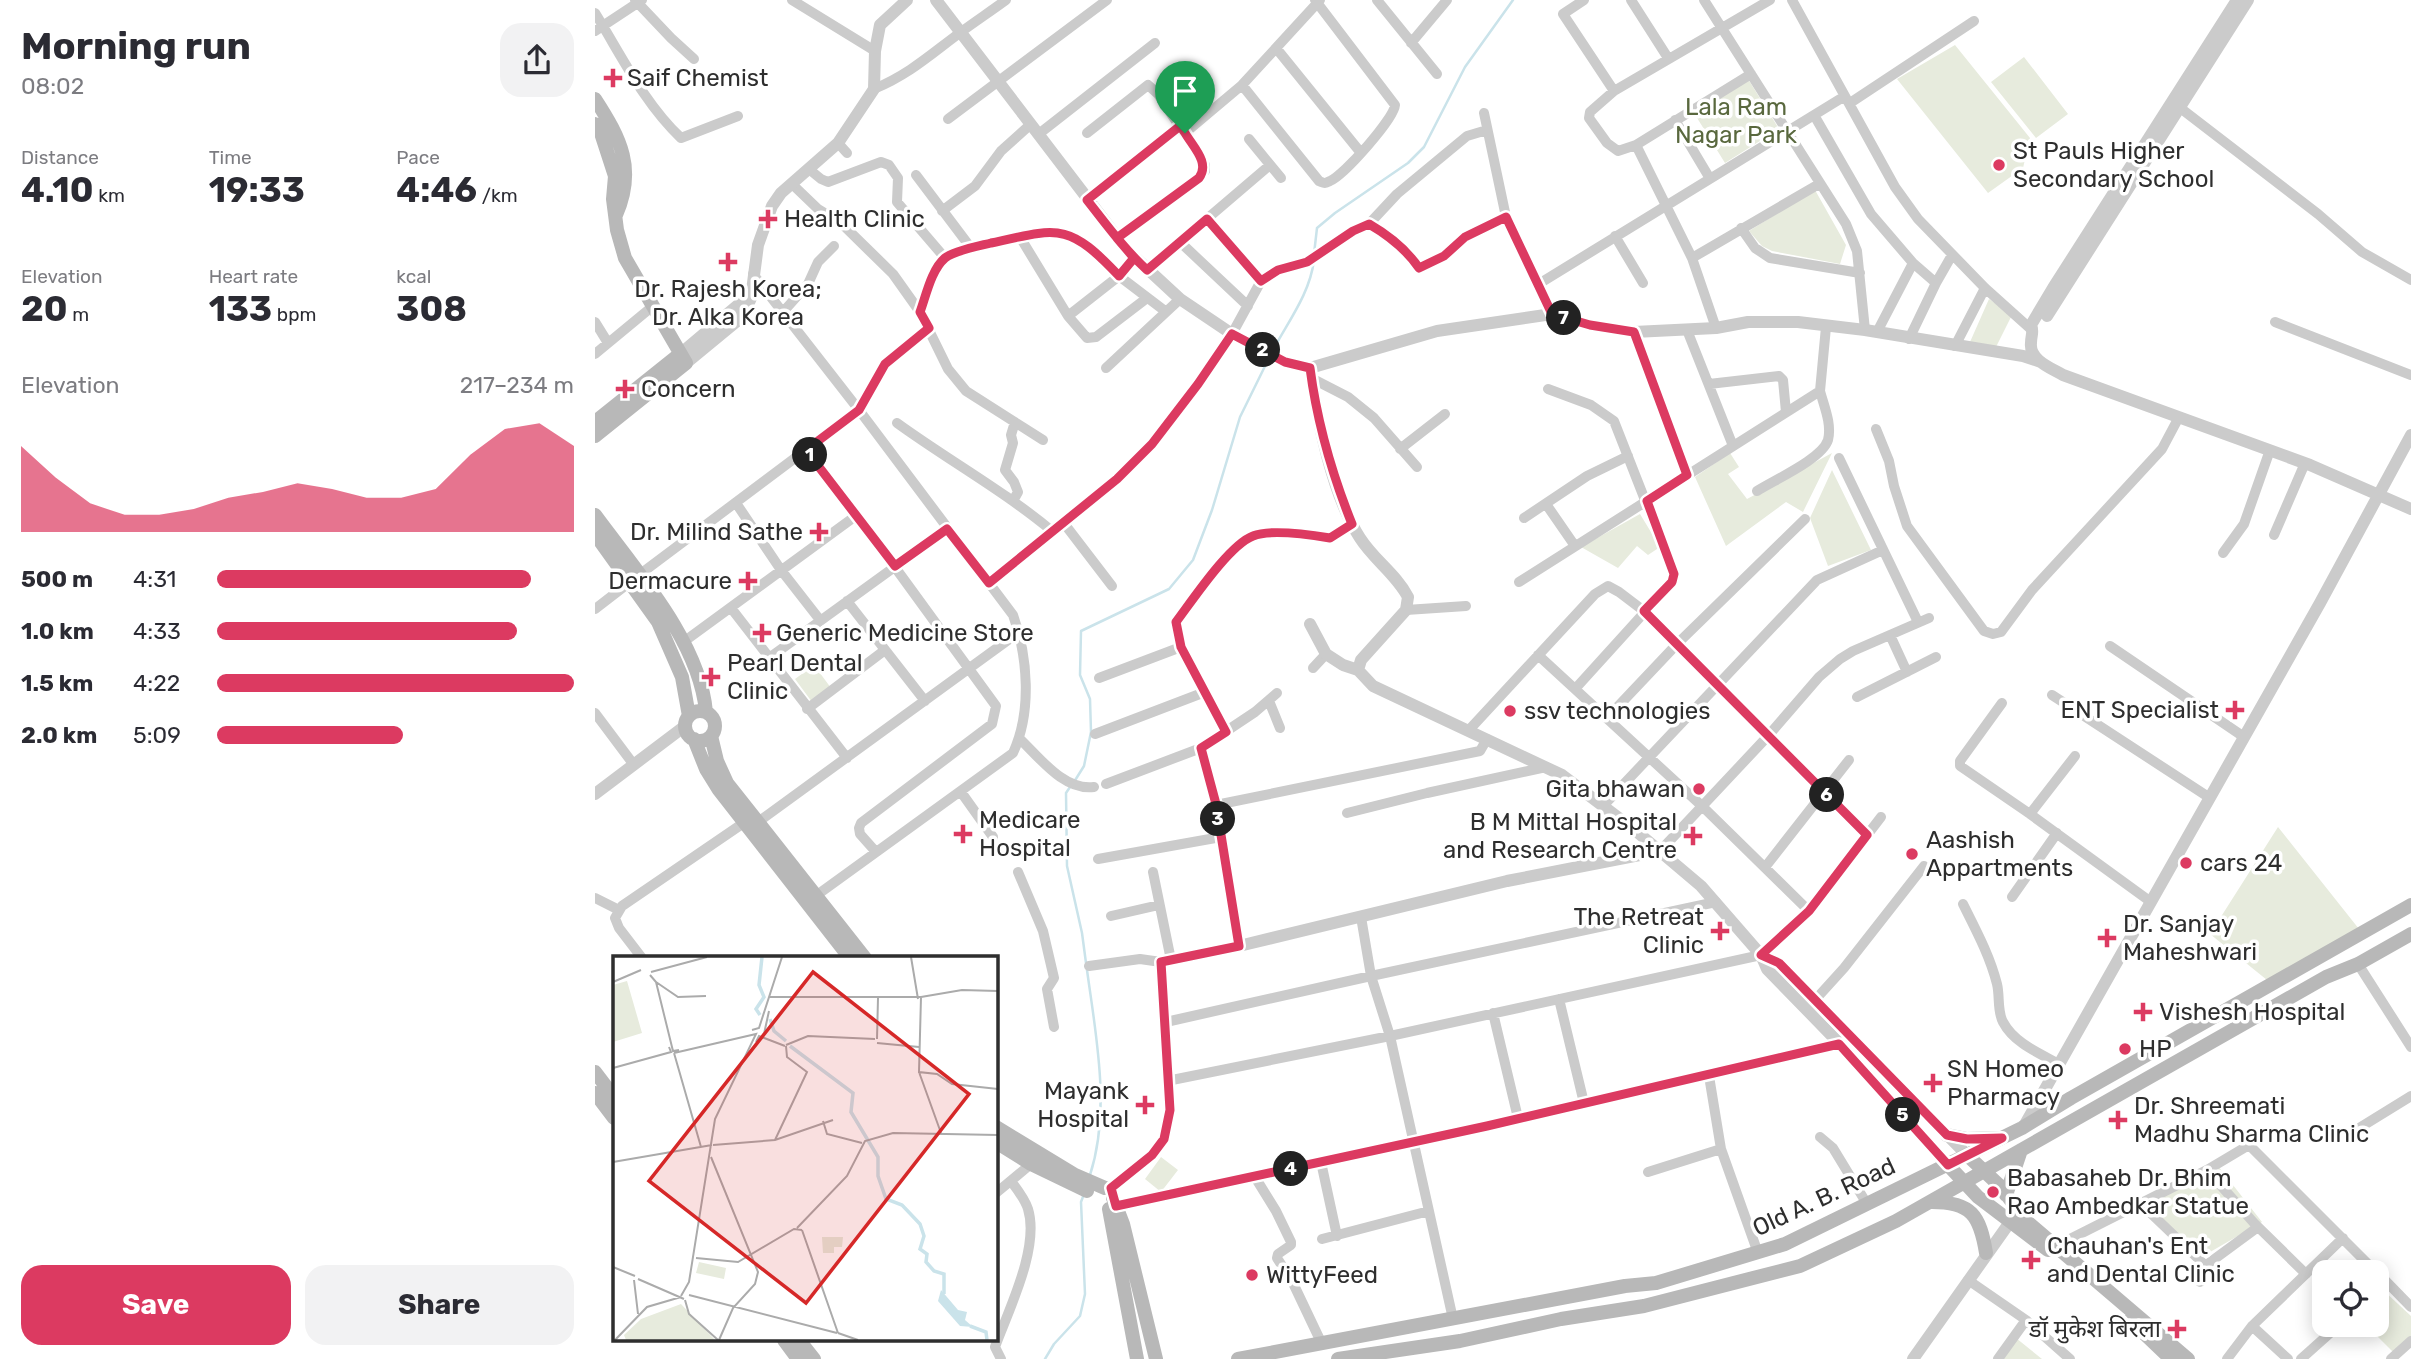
<!DOCTYPE html>
<meta charset="utf-8">
<style>
body{margin:0;font-family:Rubik,"Noto Sans Devanagari",sans-serif;background:#f2f2f3;color:#2b2b33;height:100vh;display:flex;flex-direction:column;font-size:26px;white-space:nowrap}
*{box-sizing:border-box;margin:0}
p{font-size:23px;color:#7c7c81}
.icon{flex:none;width:38px;height:38px;fill:none;stroke:currentColor;stroke-width:2;stroke-linecap:round;stroke-linejoin:round}
.map{position:relative;flex:1;overflow:hidden}
.side{display:flex;flex-direction:column;background:#fff;width:595px}
.side>*{flex:none}
.tools{position:absolute;left:1717px;top:1260px;display:grid;gap:14px}
.tools a{display:grid;place-items:center;width:77px;height:77px;border-radius:14px;background:#fff;box-shadow:0 4px 18px #0003;font-size:35px}
.pin{position:absolute;display:grid;place-items:center;width:60px;height:60px;color:#fff;margin:-72px -30px;border-radius:50% 50% 50% 0;rotate:-45deg;box-shadow:0 0 7px #0007}
.pin .icon{rotate:45deg}
.km{position:absolute;width:35px;height:35px;margin:-18px;border-radius:50%;background:#222;color:#fff;font-size:19px;line-height:35px;text-align:center}
.round{display:grid;place-items:center;flex:none;width:74px;height:74px;border-radius:21px;background:#f2f2f3}
.overview{display:flex;align-items:center;justify-content:space-between;height:119px;padding:0 21px}
h1{font-size:38px;font-weight:700;line-height:52px}
.figures{display:grid;grid-template-columns:repeat(3,1fr);gap:10px;height:119px;padding:7px 21px}
.figures div{display:grid;align-content:center}
.figures b{font-size:35px;font-weight:700}
.figures small{font-size:19px;font-weight:400}
.figures p{font-size:19px}
.chart{height:196px;padding:14px 21px}
.chart p{display:flex;justify-content:space-between}
.chart svg{width:100%;height:126px;margin-top:7px;fill:#dc3a61;opacity:.7}
.button{display:flex;gap:14px;margin-top:auto;padding:14px 21px}
.button a{flex:1;height:80px;border-radius:21px;background:#dc3a61;color:#fff;font-size:28px;font-weight:700;line-height:80px;text-align:center}
.button a+a{background:#f2f2f3;color:#2b2b33}
ul{padding:0 21px;list-style:none;font-size:23px}
li{display:grid;grid-template-columns:112px 84px 1fr;align-items:center;height:52px}
li i{height:18px;border-radius:9px;background:#dc3a61}
main{display:flex;flex:1;min-height:0}
.map>svg:first-child{display:block}
</style>
<main>
<section class="side">
<div class="overview"><div><h1>Morning run</h1><p>08:02</p></div><a class="round"><svg class="icon" aria-label="share" viewBox="0 0 24 24"><path d="M12 15V3M7 8l5-5 5 5M5 13v7h14v-7"/></svg></a></div>
<div class="figures">
<div><p>Distance</p><b>4.10<small> km</small></b></div>
<div><p>Time</p><b>19:33</b></div>
<div><p>Pace</p><b>4:46<small> /km</small></b></div>
</div>
<div class="figures">
<div><p>Elevation</p><b>20<small> m</small></b></div>
<div><p>Heart rate</p><b>133<small> bpm</small></b></div>
<div><p>kcal</p><b>308</b></div>
</div>
<div class="chart"><p><span>Elevation</span>217–234 m</p>
<svg viewBox="0 0 160 44" preserveAspectRatio="none"><path d="M0 44V14L10 25L20 34L30 38L40 38L50 36L60 32L70 30L80 27L90 29L100 32L110 32L120 29L130 17L140 8L150 6L160 14V44z"/></svg>
</div>
<ul>
<li><b>500 m</b>4:31<i style="width:88%"></i></li>
<li><b>1.0 km</b>4:33<i style="width:84%"></i></li>
<li><b>1.5 km</b>4:22<i style="width:100%"></i></li>
<li><b>2.0 km</b>5:09<i style="width:52%"></i></li>
</ul>
<div class="button"><a>Save</a><a>Share</a></div>
</section>
<div class="map">
<svg width="1816" height="1359" viewBox="0 0 1816 1359">
<rect width="100%" height="100%" fill="#fff"/>
<path fill="#e7ebdd" d="M1360 45 1435 138 1428 168 1393 193 1302 79Z
M1429 57 1473 114 1441 138 1396 82Z
M1153 79 1184 129 1130 163 1099 113Z
M1220 190 1251 245 1245 264 1177 251 1167 246 1154 231Z
M1394 299 1417 315 1399 351 1375 342Z
M1135 453 1144 467 1133 474 1152 499 1237 453 1208 512 1191 502 1131 546 1100 477Z
M1237 470 1276 550 1233 566 1215 518Z
M1045 514 1065 547 1053 555 1042 546 1023 568 986 547Z
M219 665 236 688 217 702 200 679Z
M1683 827 1764 929 1672 980 1615 934Z
M566 1157 583 1170 566 1192 550 1179Z
M1623 1166 1667 1222 1603 1259 1551 1206Z
M1788 1290 1816 1316V1339L1800 1354 1771 1325H1782V1296Z
M1421 1338 1447 1359H1406Z"/>
<g fill="none" stroke-linecap="round" stroke-linejoin="round">
<path stroke="#cae3ea" stroke-width="2.5" d="M719 254 722 228 740 213 813 163 829 147 870 67 918 0
M677 352C692 323 715 294 719 260
M479 782 489 766 496 732 495 699 485 675 486 631 574 589 598 560 617 510 645 417 674 358
M475 787 471 793 472 866 487 933 491 963
M492 970C501 1036 516 1110 495 1175
M450 1359 459 1344 485 1316 490 1294 486 1202 489 1194"/>
<path stroke="#cbcbcb" stroke-width="10" d="M40 0 76 38 99 59
M197 0 280 51
M782 0 842 74
M989 0 968 14 1019 91
M1036 0 1073 58
M1109 0 1251 224 1262 251 1270 330
M1197 0 1300 187 1323 219 1390 288 1438 331
M0 13C26 55 49 103 86 138L143 116
M0 31 47 0
M816 43 852 0
M681 48 766 153
M1156 74 1041 145 1023 151 1012 143 994 118 995 112 1019 91 1175 0
M647 85 724 181C729 183 729 184 735 181 749 175 799 119 800 105L720 0
M279 89C315 74 336 54 366 32 381 21 396 11 411 0
M1255 103 1379 21
M1584 107 1723 214 1767 252 1816 280
M889 113 911 217 957 314
M1219 115 1276 214 1318 263 1282 332
M353 119 512 0
M1080 120 1114 177
M892 130 872 136 802 194 774 224C793 236 811 249 824 268L849 255 870 237 911 217
M445 133 560 43
M492 133 553 85 563 94 610 165V171L604 178 522 238
M590 133 647 85 725 0
M654 139 686 178
M243 143 252 153
M1041 145 1097 258 1121 328
M215 170 226 179 233 182 286 162 294 165 303 178 302 202 350 258
M321 175 376 248
M198 185 223 209 246 223 298 274 325 312 353 369 371 391 448 440
M492 200 585 126
M347 211 380 186 406 151 436 124
M612 219 666 281
M1146 228 1160 248 1175 258 1265 273
M1020 236 1048 283
M425 237 473 316 492 338 501 337 552 298
M585 242 653 306
M1097 258 1224 184
M1318 263 1341 283
M552 270 675 165
M158 274 264 410 418 615C433 657 437 712 418 753L222 895
M942 285 1250 96
M188 312 213 284 223 262 239 246
M325 312 338 277 350 258 376 248 453 231 473 235 491 244 524 276 570 311
M473 316 524 276 539 258
M0 322 13 343
M1680 322 1816 375
M1092 330 1138 446
M1039 332 1092 475
M1314 339 1341 283 1357 255
M1360 346 1390 288
M0 354 58 306
M511 368 585 299
M716 378 753 397 779 418 822 467
M1114 384 1184 376 1188 380 1191 412
M953 389 996 405 1019 421 1079 574 1077 582 980 689
M302 423C353 460 409 491 457 531
M1281 429 1294 461 1299 486 1312 526 1389 631 1398 634 1406 632 1437 590 1567 449 1584 417
M805 449 850 414
M211 450 262 515 401 706 397 724 266 823 264 828 265 834 281 852
M1244 458 1323 622
M1162 491C1179 480 1227 459 1233 440 1237 424 1229 406 1225 391
M418 501 423 492 419 482 410 470 418 443 416 435 420 422
M141 503 186 570 225 620
M951 504 980 546
M929 518 992 476 1033 456
M468 522 517 586
M1679 535 1710 463
M1628 553 1649 524 1675 450
M44 575 264 410 290 364 334 328
M924 582 1225 391 1231 327
M394 583 522 479 557 444 603 384 637 334 666 281 683 270 712 262 758 231 774 224
M252 601 330 701
M136 608 252 758
M0 609 35 582
M811 610 871 606
M1295 635 1312 672
M87 643 262 515
M1515 646 1649 737
M586 647 581 622C597 601 635 544 658 536 675 529 717 535 735 538L757 524
M943 655 1107 806 1214 911
M174 658 352 529
M718 668 731 654
M504 678 586 647 631 732
M1457 695 1615 798
M1262 697 1341 657
M674 701 685 728
M1407 703 1365 761V766L1435 814 1556 902
M212 709 290 650
M0 713 39 765
M1012 718 1082 644 1210 519
M874 730 1000 594 1013 586 1024 592 1049 611 1272 835
M500 734 610 692
M425 739C445 758 469 791 499 787
M606 748 621 805 644 946
M511 784 606 748 660 712 682 693
M366 792 398 837
M621 805 885 751 892 739
M1008 806 1222 580 1288 550
M752 813 832 793 951 767
M1435 814 1480 756
M163 822 424 632
M1065 851 1173 736 1224 677 1245 659 1258 651 1334 618
M503 859 626 837
M1171 866 1254 760
M423 872 448 931 459 978 452 989 459 1027
M558 872 576 960
M1417 897 1462 833
M0 898 24 910
M1368 904C1381 930 1395 956 1402 984 1405 996 1402 1011 1408 1022 1419 1043 1444 1053 1464 1064
M516 916 564 905
M766 917 776 976 795 1036 858 1319
M47 958 24 928 20 918 27 906 150 822
M1763 964 1816 1047
M494 966 545 959 566 962
M964 999 989 1103
M1220 1000 1249 968 1329 866
M898 1013 923 1118
M571 1022 776 976 1121 902
M1114 1076 1126 1149 1163 1253
M572 1081 795 1036 1166 955 1214 911 1286 817
M1225 1137 1238 1148 1272 1204
M1748 1138 1816 1096
M726 1162 742 1236
M1612 1170 1659 1223 1711 1274
M1053 1172 1126 1149
M660 1177 681 1211 696 1242V1245L683 1254 682 1258 698 1283 726 1342
M401 1193 436 1164
M1545 1203 1613 1268 1612 1275 1605 1282
M521 1206 892 1126 1244 1043
M727 1239 834 1211
M1464 1252 1471 1253 1475 1239 1612 1170 1654 1145 1781 1272
M1610 1266 1663 1227
M1782 1272 1816 1307
M1373 1280 1431 1320 1475 1359
M1657 1326 1693 1359
M406 1359 400 1347C413 1311 445 1248 433 1209 430 1199 422 1189 416 1181
M1403 1359 1431 1320
M1632 1359 1657 1326 1748 1238
M1706 1359 1744 1325
M1796 1359 1816 1341"/>
<path stroke="#cbcbcb" stroke-width="12" d="M341 0 531 249 585 299 637 334 690 362 715 368 842 331 957 314 995 325 1039 332 1121 328 1153 322H1203L1270 330 1428 356 1446 362
M1642 0 1458 288 1436 325C1439 332 1436 335 1436 343 1434 360 1456 368 1468 375L1715 465 1816 509
M1452 316 1653 0
M85 354 143 305 155 298
M91 363 148 316 156 298 163 245 177 206 186 193 243 143 279 89 280 51 285 25 312 0
M715 368C722 419 737 495 765 538 779 560 801 574 813 597L811 610 766 660 763 670
M715 624 731 654 748 665 763 670 778 686 967 775 1041 831 1106 886 1166 955 1172 969 1244 1043 1353 1165
M0 794 90 726
M1166 955 1184 963 1372 1155
M1428 1128 1725 603 1816 435
M516 1188 557 1155 569 1139 575 1110 566 962 644 946 912 881 1065 851
M1318 1359 1415 1222 1425 1221"/>
<path stroke="#b8b8b8" stroke-width="14" d="M0 99C26 139 41 169 21 215
M0 124 6 133 20 176 18 199 22 230 30 258 91 363 0 436
M0 422 85 354
M0 515C41 571 105 642 111 712
M0 534 63 622 87 677 94 716
M90 726a15 15 0 1 1 30 0a15 15 0 1 1-30 0Z
M116 736 122 761 132 783 270 958
M99 739 111 769 124 790 255 958
M0 1072 19 1097
M0 1093 19 1118
M401 1127 480 1175 510 1188
M1352 1135 1372 1139 1403 1138
M401 1142 436 1164 492 1191
M1372 1155 1406 1187 1430 1220 1593 1359
M1353 1165 1383 1197 1453 1250
M1411 1195 1426 1150
M518 1198 528 1224 561 1359
M1337 1202C1376 1202 1385 1215 1391 1253
M514 1209 542 1359
M1535 1320 1576 1359
M189 1340 203 1359
M204 1340 219 1359
M643 1359 1030 1286 1061 1283 1190 1244 1427 1128 1476 1098 1816 905
M743 1359 865 1341 966 1319 1049 1306 1205 1266 1301 1221 1731 977 1763 964 1816 934"/>
</g>
<g fill="none" stroke-linecap="round" stroke-linejoin="round">
<defs>
<path id="route" d="M590 133C599 148 615 163 604 178L522 238 539 258 524 276C473 222 464 228 396 243 384 246 358 251 350 258 336 270 331 296 325 312L334 328 290 364 264 410 211 450 300 566 352 529 394 583 522 479 557 444 603 384 637 334 690 362 715 368C722 422 737 474 757 524L735 538C717 535 675 529 658 536 634 545 597 601 581 622L586 647 631 732 606 748 621 804 644 946 566 962 575 1110 569 1139 557 1155 516 1188 521 1206 892 1126 1244 1044 1353 1165 1407 1138 1372 1139 1352 1135 1184 963 1166 955 1214 911 1272 835 1049 611 1077 582 1079 574 1052 501 1092 475 1039 332 995 325 957 314 911 217 870 237 849 256 824 268C811 249 793 235 774 224L758 231 712 262 683 270 666 281 612 219 552 270C529 249 511 224 492 200L585 126 590 133"/>
</defs>
<use href="#route" stroke="#fff" stroke-width="14"/>
<use href="#route" stroke="#dc3a61" stroke-width="9"/>
</g>
<g fill="#dc3a61" stroke="#fff" stroke-width="2.5">
<path d="M14.5 67.5h7v7h7v7h-7v7h-7v-7h-7v-7h7z"/>
<circle cx="1404" cy="165" r="7"/>
<path d="M169.5 208.5h7v7h7v7h-7v7h-7v-7h-7v-7h7z"/>
<path d="M129.5 251.5h7v7h7v7h-7v7h-7v-7h-7v-7h7z"/>
<path d="M26.5 378.5h7v7h7v7h-7v7h-7v-7h-7v-7h7z"/>
<path d="M220.5 521.5h7v7h7v7h-7v7h-7v-7h-7v-7h7z"/>
<path d="M149.5 570.5h7v7h7v7h-7v7h-7v-7h-7v-7h7z"/>
<path d="M163.5 622.5h7v7h7v7h-7v7h-7v-7h-7v-7h7z"/>
<path d="M112.5 666.5h7v7h7v7h-7v7h-7v-7h-7v-7h7z"/>
<path d="M1636.5 699.5h7v7h7v7h-7v7h-7v-7h-7v-7h7z"/>
<circle cx="915" cy="711" r="7"/>
<circle cx="1104" cy="789" r="7"/>
<path d="M364.5 823.5h7v7h7v7h-7v7h-7v-7h-7v-7h7z"/>
<path d="M1094.5 825.5h7v7h7v7h-7v7h-7v-7h-7v-7h7z"/>
<circle cx="1317" cy="854" r="7"/>
<circle cx="1591" cy="863" r="7"/>
<path d="M1121.5 920.5h7v7h7v7h-7v7h-7v-7h-7v-7h7z"/>
<path d="M1508.5 927.5h7v7h7v7h-7v7h-7v-7h-7v-7h7z"/>
<path d="M1544.5 1001.5h7v7h7v7h-7v7h-7v-7h-7v-7h7z"/>
<circle cx="1530" cy="1049" r="7"/>
<path d="M1334.5 1072.5h7v7h7v7h-7v7h-7v-7h-7v-7h7z"/>
<path d="M546.5 1094.5h7v7h7v7h-7v7h-7v-7h-7v-7h7z"/>
<path d="M1519.5 1109.5h7v7h7v7h-7v7h-7v-7h-7v-7h7z"/>
<circle cx="1398" cy="1192" r="7"/>
<path d="M1432.5 1249.5h7v7h7v7h-7v7h-7v-7h-7v-7h7z"/>
<circle cx="657" cy="1275" r="7"/>
<path d="M1578.5 1318.5h7v7h7v7h-7v7h-7v-7h-7v-7h7z"/>
</g>
<g text-anchor="middle" dominant-baseline="central" stroke-width="7" stroke-linejoin="round" paint-order="stroke">
<g font-size="24" fill="#2e2e2e" stroke="#fff" text-anchor="start">
<text x="32" y="78">Saif Chemist</text>
<text x="1418" y="151">St Pauls Higher<tspan x="1418" dy="28">Secondary School</tspan></text>
<text x="189" y="219">Health Clinic</text>
<text x="133" y="289" text-anchor="middle">Dr. Rajesh Korea;<tspan x="133" dy="28">Dr. Alka Korea</tspan></text>
<text x="46" y="389">Concern</text>
<text x="208" y="532" text-anchor="end">Dr. Milind Sathe</text>
<text x="137" y="581" text-anchor="end">Dermacure</text>
<text x="181" y="633">Generic Medicine Store</text>
<text x="132" y="663">Pearl Dental<tspan x="132" dy="28">Clinic</tspan></text>
<text x="1624" y="710" text-anchor="end">ENT Specialist</text>
<text x="929" y="711">ssv technologies</text>
<text x="1090" y="789" text-anchor="end">Gita bhawan</text>
<text x="384" y="820">Medicare<tspan x="384" dy="28">Hospital</tspan></text>
<text x="1082" y="822" text-anchor="end">B M Mittal Hospital<tspan x="1082" dy="28">and Research Centre</tspan></text>
<text x="1331" y="840">Aashish<tspan x="1331" dy="28">Appartments</tspan></text>
<text x="1605" y="863">cars 24</text>
<text x="1109" y="917" text-anchor="end">The Retreat<tspan x="1109" dy="28">Clinic</tspan></text>
<text x="1528" y="924">Dr. Sanjay<tspan x="1528" dy="28">Maheshwari</tspan></text>
<text x="1564" y="1012">Vishesh Hospital</text>
<text x="1544" y="1049">HP</text>
<text x="1352" y="1069">SN Homeo<tspan x="1352" dy="28">Pharmacy</tspan></text>
<text x="534" y="1091" text-anchor="end">Mayank<tspan x="534" dy="28">Hospital</tspan></text>
<text x="1539" y="1106">Dr. Shreemati<tspan x="1539" dy="28">Madhu Sharma Clinic</tspan></text>
<text x="1412" y="1178">Babasaheb Dr. Bhim<tspan x="1412" dy="28">Rao Ambedkar Statue</tspan></text>
<text x="1452" y="1246">Chauhan's Ent<tspan x="1452" dy="28">and Dental Clinic</tspan></text>
<text x="671" y="1275">WittyFeed</text>
<text x="1566" y="1329" text-anchor="end">डॉ मुकेश बिरला</text>
</g>
<g font-size="24" fill="#59683e" stroke="#fff">
<text x="1141" y="107">Lala Ram<tspan x="1141" dy="28">Nagar Park</tspan></text>
</g>
<g font-size="24" fill="#2e2e2e" stroke="#fff">
<text transform="translate(1229 1197) rotate(-25)">Old A. B. Road</text>
</g>
</g>
<g transform="translate(18 956)">
<rect width="385" height="385" fill="#fff"/>
<path d="M14 25 29 77 0 86V29ZM209 281H230L229 291H221V297H210ZM86 306 113 312 111 323 83 317ZM68 348 102 384H13L11 379 28 363Z" fill="#e7ebdd"/>
<path d="M328 334 345 354 354 356 352 364 360 371 347 370 325 345Z" fill="#cae3ea"/>
<path fill="none" stroke="#cae3ea" stroke-width="3.5" d="M147 59 143 53 151 41 146 29 149 1M157 63 161 75 173 85M177 90 240 137 238 156 265 201V220L273 243 289 249 307 268 311 280 307 293 314 298 313 306 321 315 331 318V338M357 370 373 376 374 384"/>
<path fill="none" stroke="#ababab" stroke-width="2" d="M298 1 305 43M38 16 94 1M37 19 43 26 59 91 60 95 66 94M0 26 28 14M43 26 65 41 93 40M156 41H308M308 41 349 34 385 35M308 41 306 116 324 118 339 128 385 133M139 74 146 72 169 1M151 78 156 55M264 83 265 42M143 86 146 80 172 90M264 87 306 91M173 89 195 80 262 83M61 97 88 191M61 97 143 78 102 163 76 326 68 340M0 112 58 96 56 91M306 116 328 177M210 165 214 178 249 187M162 184 194 116 174 101 173 90M100 189 162 184 220 164M98 201 145 316 142 328 120 352 106 384M0 206 99 189M184 272 234 220 252 185 280 177 385 179M189 274 225 377M83 302 125 306 181 273 189 274M0 311 22 320M25 323 71 343M21 324 25 358M76 339 224 377M72 344 76 358 105 384M225 377 245 384M2 384 34 351 68 341"/>
<path fill="#d62828" fill-opacity="0.15" stroke="#d62828" stroke-width="3.5" d="M200 16 356 138 193 347 36 225Z"/>
<rect width="385" height="385" fill="none" stroke="#2e2e2e" stroke-width="3.5"/>
</g>
</svg>
<div class="tools">
<a><svg class="icon" aria-label="locate" viewBox="0 0 24 24"><circle cx="12" cy="12" r="6"/><path d="M12 2v4M12 18v4M2 12h4M18 12h4"/></svg></a>
</div>
<div class="pin" style="left:590px;top:133px;background:#1e9e55"><svg class="icon" aria-label="arrive" viewBox="0 0 24 24"><path d="M6 21V4h12l-3 4 3 4H6"/></svg></div>
<b class="km" style="left:215px;top:455px">1</b>
<b class="km" style="left:668px;top:350px">2</b>
<b class="km" style="left:623px;top:819px">3</b>
<b class="km" style="left:696px;top:1169px">4</b>
<b class="km" style="left:1308px;top:1115px">5</b>
<b class="km" style="left:1232px;top:795px">6</b>
<b class="km" style="left:969px;top:318px">7</b>
</div>
</main>
